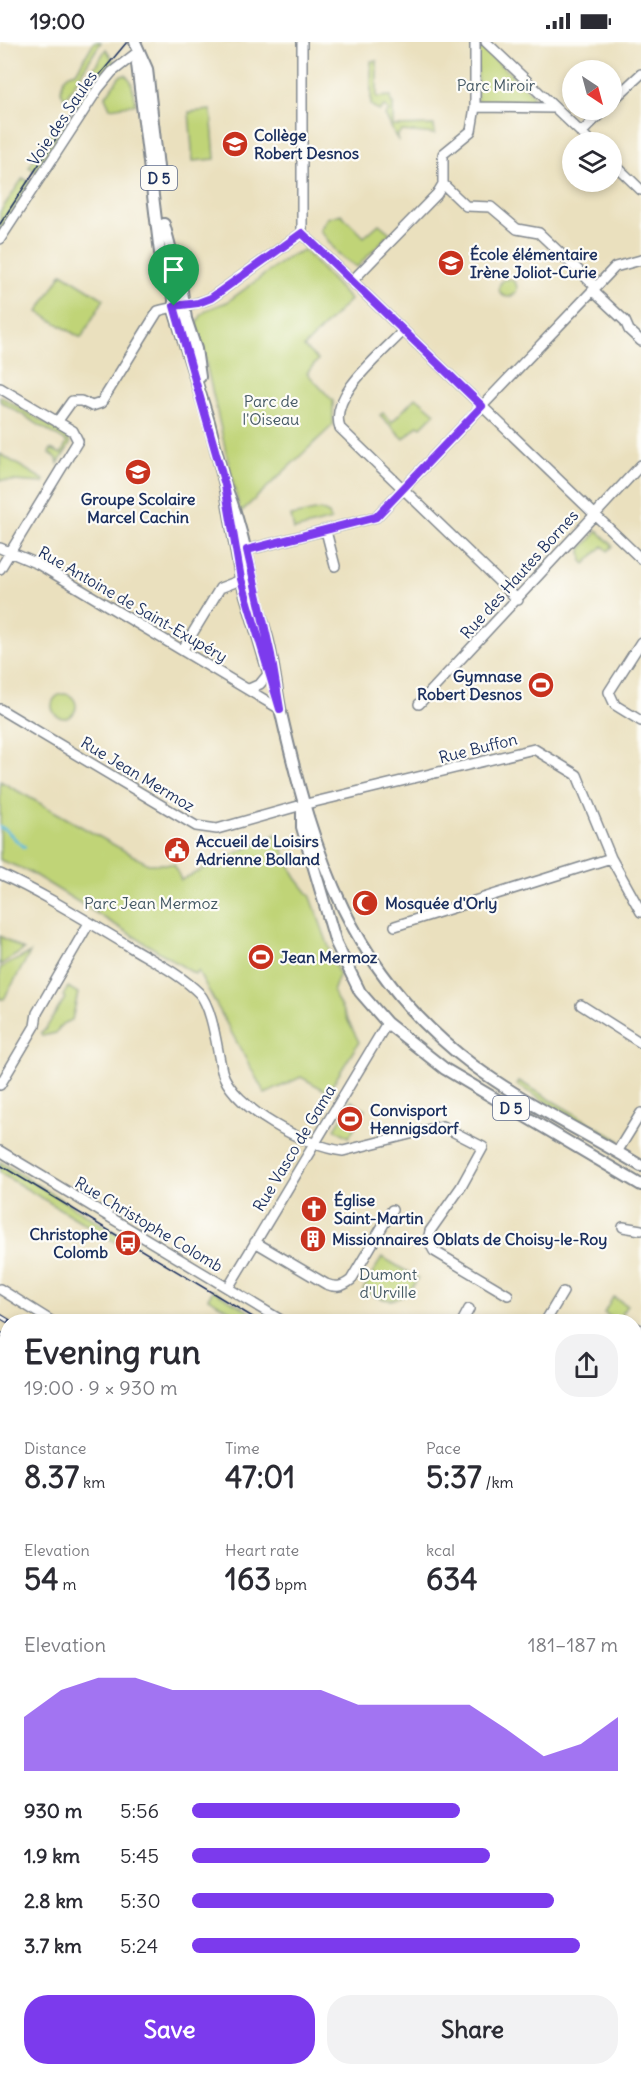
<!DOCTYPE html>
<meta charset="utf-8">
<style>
body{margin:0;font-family:Delius,sans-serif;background:#f2f2f3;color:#2b2b33;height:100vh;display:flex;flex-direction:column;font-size:22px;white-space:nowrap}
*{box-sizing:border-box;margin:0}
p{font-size:20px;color:#7c7c81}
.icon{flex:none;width:33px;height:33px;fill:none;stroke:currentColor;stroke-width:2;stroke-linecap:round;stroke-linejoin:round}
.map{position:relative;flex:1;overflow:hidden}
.sheet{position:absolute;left:0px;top:1272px;width:642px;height:762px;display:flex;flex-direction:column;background:#fff;border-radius:24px 24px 0 0;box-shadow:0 3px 9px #0003}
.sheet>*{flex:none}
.needle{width:39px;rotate:144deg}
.fabs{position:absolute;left:562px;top:18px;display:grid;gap:12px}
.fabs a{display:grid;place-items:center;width:60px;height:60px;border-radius:50%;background:#fff;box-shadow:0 3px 9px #0003;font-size:30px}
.pin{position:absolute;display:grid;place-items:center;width:51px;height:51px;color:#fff;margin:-62px -26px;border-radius:50% 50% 50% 0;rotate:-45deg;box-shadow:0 0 6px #0007}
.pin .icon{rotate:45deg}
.round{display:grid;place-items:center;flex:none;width:63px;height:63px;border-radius:24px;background:#f2f2f3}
.summary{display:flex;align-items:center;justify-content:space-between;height:102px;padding:0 24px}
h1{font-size:33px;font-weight:700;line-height:45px}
.figures{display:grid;grid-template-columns:repeat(3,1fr);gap:9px;height:102px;padding:6px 24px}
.figures div{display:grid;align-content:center}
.figures b{font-size:30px;font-weight:700}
.figures small{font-size:16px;font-weight:400}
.figures p{font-size:16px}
.chart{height:168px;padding:12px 24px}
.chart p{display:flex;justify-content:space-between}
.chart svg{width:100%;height:108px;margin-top:6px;fill:#7c3aed;opacity:.7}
.action{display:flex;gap:12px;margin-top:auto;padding:12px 24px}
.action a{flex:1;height:69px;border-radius:24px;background:#7c3aed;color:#fff;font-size:24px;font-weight:700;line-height:69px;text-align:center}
.action a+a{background:#f2f2f3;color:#2b2b33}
ul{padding:0 24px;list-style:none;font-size:20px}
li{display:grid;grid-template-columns:96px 72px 1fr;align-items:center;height:45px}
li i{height:15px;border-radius:8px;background:#7c3aed}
.status{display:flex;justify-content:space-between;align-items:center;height:42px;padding:0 30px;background:#fff;direction:ltr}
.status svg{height:16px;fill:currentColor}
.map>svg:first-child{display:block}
</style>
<div class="status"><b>19:00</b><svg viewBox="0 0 49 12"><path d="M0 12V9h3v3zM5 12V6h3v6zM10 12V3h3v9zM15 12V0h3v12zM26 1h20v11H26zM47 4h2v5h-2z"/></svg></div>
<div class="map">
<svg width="641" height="2034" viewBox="0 0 641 2034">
<rect width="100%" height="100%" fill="#fdfcf7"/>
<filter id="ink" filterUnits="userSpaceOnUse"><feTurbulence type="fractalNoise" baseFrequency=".0167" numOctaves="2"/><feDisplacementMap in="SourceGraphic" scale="12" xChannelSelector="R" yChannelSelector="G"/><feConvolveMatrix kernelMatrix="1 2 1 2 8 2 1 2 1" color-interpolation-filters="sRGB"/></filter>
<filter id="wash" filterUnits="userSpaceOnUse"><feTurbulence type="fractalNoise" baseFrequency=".008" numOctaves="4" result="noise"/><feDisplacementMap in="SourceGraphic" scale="24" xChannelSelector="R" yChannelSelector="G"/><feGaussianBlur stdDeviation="1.35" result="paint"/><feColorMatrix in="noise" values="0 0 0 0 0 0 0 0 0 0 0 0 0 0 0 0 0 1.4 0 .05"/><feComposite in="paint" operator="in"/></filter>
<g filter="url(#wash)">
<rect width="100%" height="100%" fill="#eae0be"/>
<path fill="#c0d477" stroke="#6e826a" stroke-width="1.5" d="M94 0H101L65 57 61 50C62 39 64 32 76 30Z
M478 6H483L533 53 532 62 477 61Z
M106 7 115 21 106 29 80 67 72 61Z
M371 19H377V55L391 54V61H393V84L434 83 435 92 402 89 398 92V98C392 91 391 81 385 74L389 69 384 64 379 69 371 63Z
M126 33 131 39 136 62 110 66 105 55 120 34Z
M211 68 215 117 193 119 189 70Z
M65 71 73 77 38 131 29 125Z
M23 136 31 141 0 189V170Z
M341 172 364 195 379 182 390 191 357 225 339 213 320 188 327 176Z
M304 208 350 258 304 305 318 318 307 331 333 359V383L240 471 197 282C202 266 215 265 227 260L290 214Z
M62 231 104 257 81 296 38 270Z
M499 246a9 9 0 1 1 18 0a9 9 0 1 1-18 0Z
M0 354 69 395 70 402 58 422 57 417 49 411 51 407 61 412 67 400 0 359Z
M416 355 435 371 421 385 418 383 404 397 380 373 383 371 392 380Z
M0 412 44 438 43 441 0 438Z
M320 468 329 472 331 478 294 488 291 474Z
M598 489 613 504 608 509 603 504 585 522 582 519 581 507Z
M52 664a12 12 0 1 1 24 0a12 12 0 1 1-24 0Z
M0 739 148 822H174L181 838 276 792 296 836 311 855 339 933 333 950 359 1000 328 1050 301 1035 265 1052 198 929 195 932 28 829 0 818Z
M0 894 24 908 0 923Z
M30 911 4 957H0V926Z
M68 945 78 951 72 978 62 982 56 991 42 994 41 990 45 988 65 956 63 954Z
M519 1039 619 1098 614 1101 517 1043Z
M351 1059 365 1067 349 1095 335 1087Z
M0 1120 124 1196 120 1203 0 1131Z
M382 1215 418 1236C403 1262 389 1263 363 1248Z
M213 1248 265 1279H248L208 1256Z
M613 1255 627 1263 617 1279 604 1271Z
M0 1317 7 1321V1369L0 1363Z
M638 1355 641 1359V1395L635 1391V1362Z"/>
<path fill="#5dbbdb" stroke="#3c759c" stroke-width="1.5" d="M0 1774 8 1778 7 1948 0 1944Z
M377 2027 386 2034H132L122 2027Z"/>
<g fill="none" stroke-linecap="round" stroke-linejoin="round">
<path stroke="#5dbbdb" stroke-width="3" d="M0 785C10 788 14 799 25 805"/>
</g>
</g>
<g filter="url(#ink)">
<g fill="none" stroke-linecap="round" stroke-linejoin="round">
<defs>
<path id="minor" d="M302 0V191L641 517
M475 0V65L554 66
M486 0 591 100
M612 59 641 32
M581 91 604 68
M612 120 641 148
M443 142 466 164 491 165 517 187 539 191 596 245 615 225 641 218
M0 197 98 47 112 30 139 9
M352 239 437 152 443 142V112L471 89 475 65
M593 249 625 279 629 288 641 299
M402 290C382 312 328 353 340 386L518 558
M0 346 73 389 78 399 0 527
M57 380 72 359H81L92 364 101 361 158 269C176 263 195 264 211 256L302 191
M326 489 335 524
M0 506 38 522 280 667
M239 510 376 475 596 245
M641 600 609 650 615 663 641 679
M183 607 220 546 246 536
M249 647 260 642 269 631
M419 662 641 423
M0 667 196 784 217 787 302 763 534 707 577 733 611 816 641 870
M0 832C44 852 85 878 127 903 151 918 179 931 199 951 213 966 217 1009 222 1029 232 1066 307 1105 343 1109L442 1084 483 1105 461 1145 430 1189 428 1198 434 1209 508 1253
M395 884 611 816
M581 963 641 1001
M0 1043 35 984 37 971 89 881
M0 1109 284 1280
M617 1110 641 1071
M623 1185 641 1188
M255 1200 326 1242C336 1246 342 1245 351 1238L392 1168
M228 1246 387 981
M0 1247 53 1280
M462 1280 469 1267
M545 1280 563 1250
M634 1285 641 1288
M634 1322 641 1311
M0 1392 8 1399
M0 1458 8 1465
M634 1494 641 1498
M0 1592 8 1599
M634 1715 641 1719
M0 1762 8 1766
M394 2026 404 2034"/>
<path id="major" d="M135 0 147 27 159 134
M139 9 137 22 160 211 174 256V268L209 380 225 443 241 537 268 628
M164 182 182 249 186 277 196 307 200 335
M225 443C240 478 247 514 255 551 258 568 264 583 268 599 274 623 276 647 281 671 314 815 350 931 474 1024 526 1062 586 1091 641 1124
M302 769V785L336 901 360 950 387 981 445 1027 641 1143"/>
</defs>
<use href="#minor" stroke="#82888e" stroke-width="12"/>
<use href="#major" stroke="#82888e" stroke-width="14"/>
<use href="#minor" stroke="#fff" stroke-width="9"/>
<use href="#major" stroke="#fff" stroke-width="10"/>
<path stroke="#1b2f5e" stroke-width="1.5" d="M0 182 91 43 127 0
M0 1123 261 1280
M634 1300 641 1289"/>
<defs>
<path id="rail" d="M0 1274 10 1280
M0 1292 8 1296
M0 1305 8 1310
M0 1369 8 1374
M634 1657 641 1661
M634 1678 641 1682
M634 1698 641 1702"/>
</defs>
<use href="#rail" stroke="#1b2f5e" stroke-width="5"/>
<use href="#rail" stroke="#fdfcf7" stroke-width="3" stroke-dasharray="9" stroke-linecap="butt"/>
</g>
</g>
<g fill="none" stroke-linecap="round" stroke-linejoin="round" filter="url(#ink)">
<defs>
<path id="route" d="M302 191 482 364 376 475 247 508 271 613 280 667 241 537 225 443 174 264 198 261 211 256Z"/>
</defs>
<use href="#route" stroke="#fff" stroke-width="12"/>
<use href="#route" stroke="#7c3aed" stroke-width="8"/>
</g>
<defs>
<symbol id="school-disc" viewBox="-11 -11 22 22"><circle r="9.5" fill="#c8321e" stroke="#fdfcf7"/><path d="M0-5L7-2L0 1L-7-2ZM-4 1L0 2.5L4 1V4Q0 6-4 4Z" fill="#fff"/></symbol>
<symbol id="stadium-disc" viewBox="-11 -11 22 22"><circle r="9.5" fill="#c8321e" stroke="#fdfcf7"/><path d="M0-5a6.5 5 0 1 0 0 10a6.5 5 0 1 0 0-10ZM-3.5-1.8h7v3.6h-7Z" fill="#fff"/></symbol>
<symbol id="civic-disc" viewBox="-11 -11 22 22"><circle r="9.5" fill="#c8321e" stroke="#fdfcf7"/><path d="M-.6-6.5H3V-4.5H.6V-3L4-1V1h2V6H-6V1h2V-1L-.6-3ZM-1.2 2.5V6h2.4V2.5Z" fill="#fff"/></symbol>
<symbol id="mosque-disc" viewBox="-11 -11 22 22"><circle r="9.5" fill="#c8321e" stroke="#fdfcf7"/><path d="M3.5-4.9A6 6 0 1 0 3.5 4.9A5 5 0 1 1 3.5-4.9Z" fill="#fff"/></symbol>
<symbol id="church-disc" viewBox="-11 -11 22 22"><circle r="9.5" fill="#c8321e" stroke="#fdfcf7"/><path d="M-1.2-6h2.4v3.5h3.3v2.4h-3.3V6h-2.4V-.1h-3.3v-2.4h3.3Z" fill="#fff"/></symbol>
<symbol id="building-disc" viewBox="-11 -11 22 22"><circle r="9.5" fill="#c8321e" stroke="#fdfcf7"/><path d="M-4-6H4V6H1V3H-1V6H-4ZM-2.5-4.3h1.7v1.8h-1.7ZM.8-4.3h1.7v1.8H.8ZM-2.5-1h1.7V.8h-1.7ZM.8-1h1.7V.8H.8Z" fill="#fff"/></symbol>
<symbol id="bus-disc" viewBox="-11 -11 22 22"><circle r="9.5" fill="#c8321e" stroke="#fdfcf7"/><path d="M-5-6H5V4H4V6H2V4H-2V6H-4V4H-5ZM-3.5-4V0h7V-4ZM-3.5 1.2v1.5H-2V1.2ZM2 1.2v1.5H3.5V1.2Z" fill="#fff"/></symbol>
</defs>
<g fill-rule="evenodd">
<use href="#school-disc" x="220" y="87" width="30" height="30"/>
<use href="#school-disc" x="436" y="206" width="30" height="30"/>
<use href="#school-disc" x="123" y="415" width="30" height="30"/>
<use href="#stadium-disc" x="526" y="628" width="30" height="30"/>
<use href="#civic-disc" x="162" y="793" width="30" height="30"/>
<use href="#mosque-disc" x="350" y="846" width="30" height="30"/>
<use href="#stadium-disc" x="246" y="900" width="30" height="30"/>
<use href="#stadium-disc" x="335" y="1062" width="30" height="30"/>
<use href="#church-disc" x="299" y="1152" width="30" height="30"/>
<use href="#building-disc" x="298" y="1182" width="30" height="30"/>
<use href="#bus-disc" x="113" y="1186" width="30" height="30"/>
</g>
<g text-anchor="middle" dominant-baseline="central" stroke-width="4.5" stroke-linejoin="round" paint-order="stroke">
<g fill="#fdfcf7" stroke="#5f6c8c" stroke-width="1.5">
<rect x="141" y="124" width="36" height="24" rx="4.5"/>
<rect x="493" y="1054" width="36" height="24" rx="4.5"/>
</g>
<g font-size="15" font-weight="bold" fill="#1b2f5e">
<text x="159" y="136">D 5</text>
<text x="511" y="1066">D 5</text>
</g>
<g font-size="16" fill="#445864" stroke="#fdfcf7">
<text x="496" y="43">Parc Miroir</text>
<text x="271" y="359">Parc de<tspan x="271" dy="18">l'Oiseau</tspan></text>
<text x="151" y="861">Parc Jean Mermoz</text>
<text x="388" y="1232">Dumont<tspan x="388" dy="18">d'Urville</tspan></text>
</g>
<g font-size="16" fill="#1b2f5e" stroke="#fdfcf7">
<text transform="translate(62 76) rotate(-56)">Voie des Saules</text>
<text transform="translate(519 532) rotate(-48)">Rue des Hautes Bornes</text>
<text transform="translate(133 562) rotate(30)">Rue Antoine de Saint-Exupéry</text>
<text transform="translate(478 706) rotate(-14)">Rue Buffon</text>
<text transform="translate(138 732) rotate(31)">Rue Jean Mermoz</text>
<text transform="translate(294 1106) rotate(-59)">Rue Vasco de Gama</text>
<text transform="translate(149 1182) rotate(31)">Rue Christophe Colomb</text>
</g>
<g font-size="16" font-weight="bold" fill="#1b2f5e" stroke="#fdfcf7" text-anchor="start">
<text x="254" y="93">Collège<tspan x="254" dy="18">Robert Desnos</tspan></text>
<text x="470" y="212">École élémentaire<tspan x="470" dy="18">Irène Joliot-Curie</tspan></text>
<text x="138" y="457" text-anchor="middle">Groupe Scolaire<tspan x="138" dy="18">Marcel Cachin</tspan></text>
<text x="522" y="634" text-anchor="end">Gymnase<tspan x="522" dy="18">Robert Desnos</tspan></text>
<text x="196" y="799">Accueil de Loisirs<tspan x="196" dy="18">Adrienne Bolland</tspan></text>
<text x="385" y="861">Mosquée d'Orly</text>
<text x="280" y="915">Jean Mermoz</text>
<text x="370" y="1068">Convisport<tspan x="370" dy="18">Hennigsdorf</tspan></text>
<text x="334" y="1158">Église<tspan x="334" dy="18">Saint-Martin</tspan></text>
<text x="108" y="1192" text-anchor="end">Christophe<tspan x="108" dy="18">Colomb</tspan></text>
<text x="332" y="1197">Missionnaires Oblats de Choisy-le-Roy</text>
</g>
</g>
</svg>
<div class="fabs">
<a><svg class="needle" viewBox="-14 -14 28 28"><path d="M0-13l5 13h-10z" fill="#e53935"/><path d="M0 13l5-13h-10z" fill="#7c7c81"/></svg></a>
<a><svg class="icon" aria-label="layers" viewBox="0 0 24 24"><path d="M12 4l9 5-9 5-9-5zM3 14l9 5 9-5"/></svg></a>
</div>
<div class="pin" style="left:174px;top:264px;background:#1e9e55"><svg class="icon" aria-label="arrive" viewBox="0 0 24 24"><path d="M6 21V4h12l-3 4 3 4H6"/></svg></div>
<section class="sheet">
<div class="summary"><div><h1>Evening run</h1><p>19:00 · 9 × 930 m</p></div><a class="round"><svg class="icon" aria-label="share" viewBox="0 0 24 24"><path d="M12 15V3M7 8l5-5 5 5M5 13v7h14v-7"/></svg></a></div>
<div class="figures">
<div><p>Distance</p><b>8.37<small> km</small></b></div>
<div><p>Time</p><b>47:01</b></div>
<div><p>Pace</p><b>5:37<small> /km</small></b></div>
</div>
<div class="figures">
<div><p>Elevation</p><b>54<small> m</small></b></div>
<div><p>Heart rate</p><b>163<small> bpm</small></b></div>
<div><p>kcal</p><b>634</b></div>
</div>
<div class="chart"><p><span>Elevation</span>181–187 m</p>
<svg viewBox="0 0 160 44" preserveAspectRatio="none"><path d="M0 44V22L10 11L20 6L30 6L40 11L50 11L60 11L70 11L80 11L90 17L100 17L110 17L120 17L130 27L140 38L150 33L160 22V44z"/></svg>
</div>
<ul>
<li><b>930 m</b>5:56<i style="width:63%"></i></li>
<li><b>1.9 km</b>5:45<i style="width:70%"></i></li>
<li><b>2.8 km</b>5:30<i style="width:85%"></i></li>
<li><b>3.7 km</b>5:24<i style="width:91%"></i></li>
</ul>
<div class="action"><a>Save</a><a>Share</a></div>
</section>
</div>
